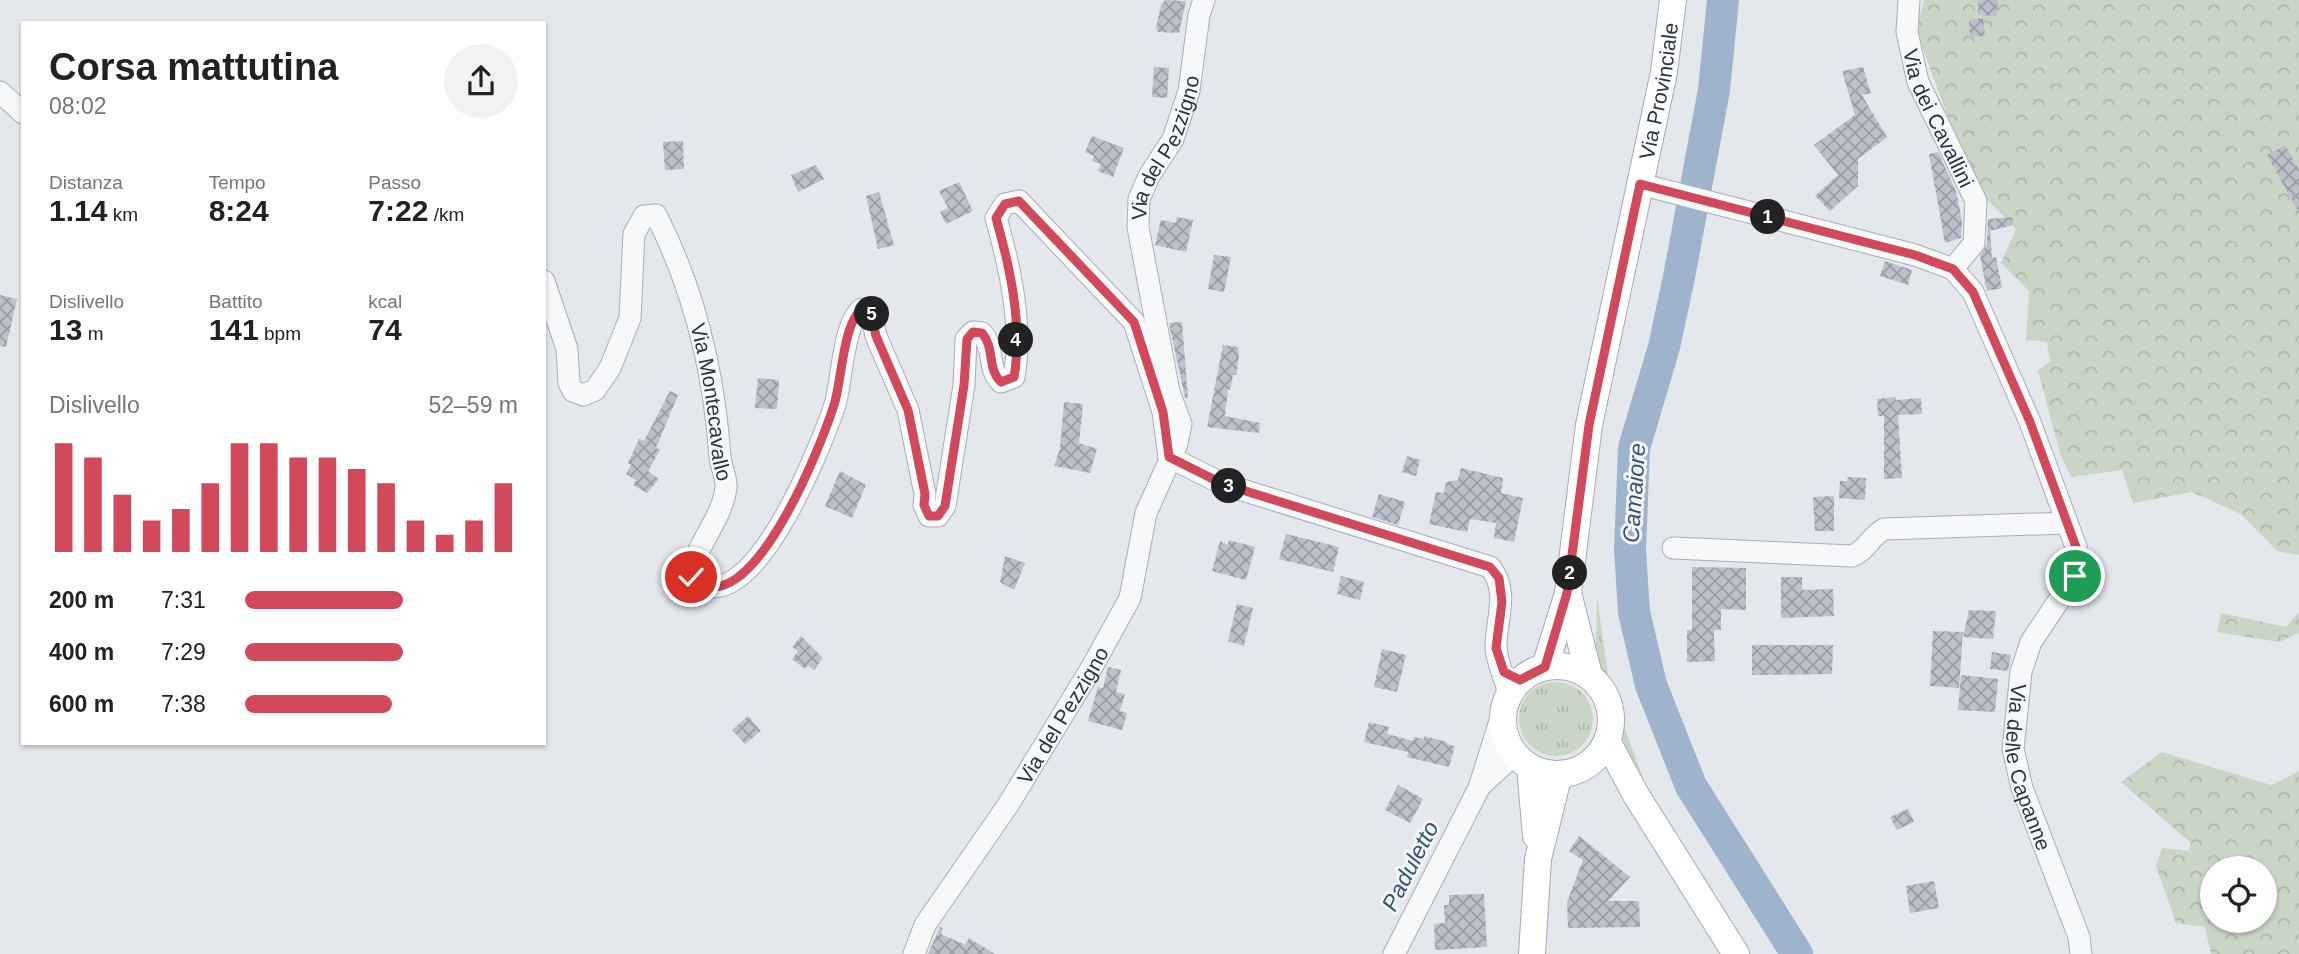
<!DOCTYPE html>
<html lang="it">
<meta charset="utf-8">
<style>
body{margin:0;font-family:Helvetica,sans-serif;background:#f2f2f2;color:#222;height:100vh;display:flex;flex-direction:column;font-size:26px;white-space:nowrap}
*{box-sizing:border-box;margin:0}
p{font-size:23px;color:#767676}
.icon{flex:none;width:38px;height:38px;fill:none;stroke:currentColor;stroke-width:2;stroke-linecap:round;stroke-linejoin:round}
.map{position:relative;flex:1;overflow:hidden}
.details{position:absolute;left:21px;top:21px;width:525px;height:724px;display:flex;flex-direction:column;background:#fff;border-radius:0px;box-shadow:0 2px 5px #0004}
.details>*{flex:none}
.fabs{position:absolute;left:2200px;top:856px;display:grid;gap:14px}
.fabs a{display:grid;place-items:center;width:77px;height:77px;border-radius:50%;background:#fff;box-shadow:0 2px 5px #0004;font-size:35px}
.pin{position:absolute;display:grid;place-items:center;width:60px;height:60px;color:#fff;margin:-30px;border:4px solid #fff;border-radius:50%;box-shadow:0 2px 7px #0007}
.km{position:absolute;width:35px;height:35px;margin:-18px;border-radius:50%;background:#222;color:#fff;font-size:19px;line-height:35px;text-align:center}
.round{display:grid;place-items:center;flex:none;width:74px;height:74px;border-radius:37px;background:#f2f2f2}
.overview{display:flex;align-items:center;justify-content:space-between;height:119px;padding:0 28px}
h1{font-size:38px;font-weight:700;line-height:52px}
.metrics{display:grid;grid-template-columns:repeat(3,1fr);gap:10px;height:119px;padding:7px 28px}
.metrics div{display:grid;align-content:center}
.metrics b{font-size:30px;font-weight:700}
.metrics small{font-size:19px;font-weight:400}
.metrics p{font-size:19px}
.chart{height:196px;padding:14px 28px}
.chart p{display:flex;justify-content:space-between}
.chart svg{width:100%;height:126px;margin-top:7px;stroke:#d1495b;stroke-width:6}
ul{padding:0 28px;list-style:none;font-size:23px}
li{display:grid;grid-template-columns:112px 84px 1fr;align-items:center;height:52px}
li i{height:18px;border-radius:9px;background:#d1495b}
.map>svg:first-child{display:block}
</style>
<div class="map">
<svg width="2299" height="954" viewBox="0 0 2299 954">
<defs>
<pattern id="grass-tufts" width="24" height="20" patternUnits="userSpaceOnUse" patternTransform="scale(1.75)"><rect width="24" height="20" fill="#c9d6c5"/><path d="M3 7l-1-3M5 7V3M7 7l1-3M15 17l-1-3M17 17v-4M19 17l1-3" fill="none" stroke="#adb8ab"/></pattern>
<pattern id="forest-crowns" width="20" height="18" patternUnits="userSpaceOnUse" patternTransform="scale(1.75)"><rect width="20" height="18" fill="#c9d6c5"/><path d="M2 6a3 3 0 1 1 6 0M12 15a3 3 0 1 1 6 0" fill="none" stroke="#adb8ab"/></pattern>
<pattern id="building-cross-hatch" width="8" height="8" patternUnits="userSpaceOnUse" patternTransform="scale(1.75)"><rect width="8" height="8" fill="#bbc0ca"/><path d="M0 0l8 8M0 8l8-8" fill="none" stroke="#989da6"/></pattern>
</defs>
<rect width="100%" height="100%" fill="#e4e7ec"/>
<path fill="url(#grass-tufts)" d="M1597 595 1609 684 1595 671Z
M1519 719a37 37 0 1 1 74 0a37 37 0 1 1-74 0Z
M1624 726 1650 797 1620 746Z"/>
<path fill="url(#forest-crowns)" fill-rule="evenodd" d="M1924 0H2299V555L2277 551 2241 514 2192 492 2133 503 2122 470 2071 477 2060 454 2038 370 2050 362 2047 342 2026 340 2029 291 2001 263 2016 229 1973 185 1916 30Z
M2299 612V633L2279 642 2217 632 2221 613 2286 627Z
M2162 752 2271 785 2299 771V954H2211L2205 927 2176 923 2156 866 2162 848 2189 851 2191 843 2121 782ZM2264 868V920H2212V868Z"/>
<g fill="none" stroke-linecap="round" stroke-linejoin="round">
<path stroke="#9fb4cc" stroke-width="32" d="M1723 0 1714 90 1679 277 1664 347 1634 448 1630 550 1634 612 1651 685 1691 786 1797 954"/>
</g>
<path fill="url(#building-cross-hatch)" d="M1165 0 1186 1 1179 33 1158 32 1156 28 1161 5Z
M1978 0H1998L1997 16 1978 15Z
M1983 18 1985 36 1970 37 1969 20Z
M1154 67 1169 68 1167 98 1152 97Z
M1863 67 1871 93 1862 95 1887 137 1858 159V186L1830 211 1815 196 1838 175 1814 145 1855 115 1842 71Z
M1092 136 1124 148 1113 177 1098 171 1101 164 1092 161 1094 156 1085 152Z
M683 141 684 169 665 170 663 142Z
M2285 145 2299 170V213L2267 155Z
M1938 152 1956 191 1962 221 1961 238 1945 243 1929 154Z
M816 165 824 179 798 192 791 175Z
M959 182 973 211 946 224 940 212 948 208 939 191Z
M879 192 894 245 878 249 866 196Z
M1177 217 1193 220 1186 252 1155 245 1161 220 1176 223Z
M2012 217 2013 225 1990 231 1992 258 1996 257 2002 288 1987 291 1980 256 1987 244 1988 219Z
M1214 255 1231 257 1224 292 1208 289Z
M1885 261 1912 270 1908 285 1880 276Z
M0 295 17 299 6 347 0 346Z
M1182 322 1188 398H1185L1169 323Z
M1223 345 1238 347 1239 357 1236 375H1233L1230 390 1228 389 1225 416 1260 423 1259 433 1207 427Z
M758 378 779 380 777 409 755 408Z
M670 391 678 395 656 448 660 450 648 471 659 479 647 493 633 485 642 471 636 480 626 474 631 465 628 463 639 439 644 441Z
M1895 397 1896 400 1921 398 1922 414 1898 415 1902 478 1884 479V416H1878L1877 399Z
M1064 402 1083 404 1079 443 1097 449 1090 473 1054 466 1060 448Z
M1407 456 1420 460 1416 476 1402 472Z
M1461 468 1503 478 1501 493 1523 498 1514 542 1494 538 1496 523 1470 519 1467 532 1429 524 1436 492 1444 493 1446 482 1458 480Z
M840 471 866 485 852 518 825 506Z
M1848 477 1866 478 1865 500 1839 498 1840 481H1847Z
M1379 494 1405 502 1398 525 1372 517Z
M1834 496V531H1815L1813 497Z
M1286 534 1339 547 1333 572 1279 559Z
M1229 540 1255 547 1246 580 1212 571 1220 541 1228 545Z
M1005 556 1025 563 1014 590 1000 582Z
M1692 567 1746 568V610L1721 609V630H1714L1715 661 1687 662V630H1692Z
M1341 576 1364 582 1360 600 1337 594Z
M1781 577H1802V590L1833 589 1834 616 1781 618Z
M1237 604 1253 608 1244 646 1228 641Z
M1969 610 1996 611 1993 639 1963 637Z
M1933 631 1963 632 1959 688 1930 686Z
M801 636 823 658 814 670 808 665 805 669 792 659 798 651 792 647Z
M1752 645H1833L1832 674 1752 675Z
M1382 649 1406 655 1397 692 1374 687Z
M1992 652 2011 655 2008 671 1990 669Z
M1108 667 1121 670 1116 692 1125 694 1120 711 1127 713 1122 730 1088 721 1098 687 1103 688Z
M1961 675 1998 679 1995 712 1958 710Z
M748 716 761 731 745 744 732 730Z
M1369 722 1389 727 1387 734 1413 741 1414 737 1424 739V736L1447 742V744L1455 746 1449 767 1407 757 1408 752 1364 742Z
M1398 785 1423 799 1410 823 1385 810Z
M1908 809 1914 822 1897 830 1890 817Z
M1579 836 1630 877 1608 901H1639L1640 927 1568 928 1567 902 1583 860 1569 851Z
M1934 881 1939 908 1910 913 1906 886Z
M1484 894 1487 947 1435 950 1434 924 1445 923 1444 905H1449V895Z
M940 927 943 928 941 934 965 945 969 938 995 954H928Z"/>
<g fill="none" stroke-linecap="round" stroke-linejoin="round">
<defs>
<g id="minor">
<path id="s1" d="M1909 0 1907 32 1918 82 1976 201 1974 243 1953 269"/>
<path d="M0 92 23 113"/>
<path id="s2" d="M1640 184 1915 255 1953 269 1973 292 2030 422 2076 547 2078 562 2075 576 2031 642 2021 672 2013 749 2022 788 2079 937 2081 954"/>
<path id="s3" d="M544 281 567 349 569 383 573 391 583 395 595 390 610 368 630 318 634 234 644 216 656 215C695 291 714 372 720 457 721 467 727 479 726 488 722 521 694 545 691 577 749 632 822 443 835 405 842 381 843 323 862 309L871 313 876 336 908 410 925 494 924 505 929 516H938L945 506 964 385 966 339 973 332 982 333C995 348 987 369 1001 382L1014 377C1023 326 1010 267 996 218L1005 204 1019 201 1134 322 1163 412 1169 457"/>
<path d="M1169 457 1223 484 1490 567C1510 592 1496 618 1496 647 1496 661 1506 680 1509 695"/>
<path d="M1673 548 1852 556C1866 551 1870 537 1884 529L2067 523"/>
<path d="M1480 786 1515 754"/>
<path id="s4" d="M914 954 925 925 1008 805 1092 667 1130 598 1146 513 1177 444 1181 424 1169 392 1138 227 1139 199 1149 176 1173 139 1189 91 1199 15 1204 0"/>
<path d="M1394 954 1479 788 1504 708"/>
</g>
<g id="major">
<path d="M1568 593 1589 675"/>
<circle cx="1557" cy="720" r="54"/>
<path id="s5" d="M1545 667 1568 593 1589 425 1664 72 1673 0"/>
<path d="M1607 741 1636 795 1736 954"/>
<path d="M1530 767 1536 836"/>
<path d="M1532 954 1538 859 1559 774"/>
</g>
</defs>
<use href="#minor" stroke="#a9aeb7" stroke-width="23"/>
<use href="#major" stroke="#a3abb8" stroke-width="28"/>
<use href="#minor" stroke="#f7f8fa" stroke-width="21"/>
<use href="#major" stroke="#fff" stroke-width="26"/>
</g>
<g fill="none" stroke-linecap="round" stroke-linejoin="round">
<defs>
<path id="route" d="M691 577C749 632 822 443 834 405 842 380 843 323 862 309L871 313 876 336 908 410 925 494 924 505 929 516H938L945 506 964 385 967 339 973 332 982 333C995 348 987 369 1001 382L1014 377C1023 326 1010 267 996 218L1005 204 1019 201 1134 322 1163 412 1169 457 1223 484 1490 567 1499 578 1502 602 1496 648 1504 672 1520 680 1545 667 1567 593 1589 425 1640 184 1915 255 1953 269 1973 292 2030 422 2076 547 2078 562 2075 576"/>
</defs>
<use href="#route" stroke="#fff" stroke-width="14"/>
<use href="#route" stroke="#d1495b" stroke-width="9"/>
</g>
<g text-anchor="middle" dominant-baseline="central" stroke-width="6" stroke-linejoin="round" paint-order="stroke">
<g font-size="21" fill="#2b3445" stroke="#f4f6f9">
<text stroke="none"><textPath href="#s5" startOffset="588">Via Provinciale</textPath></text>
<text stroke="none"><textPath href="#s1" startOffset="124">Via dei Cavallini</textPath></text>
<text stroke="none"><textPath href="#s4" startOffset="887">Via del Pezzigno</textPath></text>
<text stroke="none"><textPath href="#s3" startOffset="532">Via Montecavallo</textPath></text>
<text stroke="none"><textPath href="#s4" startOffset="282">Via del Pezzigno</textPath></text>
<text stroke="none"><textPath href="#s2" startOffset="868">Via delle Capanne</textPath></text>
</g>
<g font-size="23" font-style="italic" fill="#34527a" stroke="#f4f6f9">
<text transform="translate(1634 493) rotate(-86)">Camaiore</text>
<text transform="translate(1410 866) rotate(-63)">Paduletto</text>
</g>
</g>
</svg>
<div class="fabs">
<a><svg class="icon" aria-label="locate" viewBox="0 0 24 24"><circle cx="12" cy="12" r="6"/><path d="M12 2v4M12 18v4M2 12h4M18 12h4"/></svg></a>
</div>
<div class="pin" style="left:2075px;top:576px;background:#1e9e55"><svg class="icon" aria-label="arrive" viewBox="0 0 24 24"><path d="M6 21V4h12l-3 4 3 4H6"/></svg></div>
<div class="pin" style="left:691px;top:577px;background:#d93025"><svg class="icon" aria-label="check" viewBox="0 0 24 24"><path d="M5 12l5 5 9-10"/></svg></div>
<b class="km" style="left:1768px;top:217px">1</b>
<b class="km" style="left:1570px;top:573px">2</b>
<b class="km" style="left:1229px;top:486px">3</b>
<b class="km" style="left:1016px;top:340px">4</b>
<b class="km" style="left:872px;top:314px">5</b>
<section class="details">
<div class="overview"><div><h1>Corsa mattutina</h1><p>08:02</p></div><a class="round"><svg class="icon" aria-label="share" viewBox="0 0 24 24"><path d="M12 15V3M7 8l5-5 5 5M5 13v7h14v-7"/></svg></a></div>
<div class="metrics">
<div><p>Distanza</p><b>1.14<small> km</small></b></div>
<div><p>Tempo</p><b>8:24</b></div>
<div><p>Passo</p><b>7:22<small> /km</small></b></div>
</div>
<div class="metrics">
<div><p>Dislivello</p><b>13<small> m</small></b></div>
<div><p>Battito</p><b>141<small> bpm</small></b></div>
<div><p>kcal</p><b>74</b></div>
</div>
<div class="chart"><p><span>Dislivello</span>52–59 m</p>
<svg viewBox="0 0 160 44" preserveAspectRatio="none"><path d="M5 44V6M15 44V11M25 44V24M35 44V33M45 44V29M55 44V20M65 44V6M75 44V6M85 44V11M95 44V11M105 44V15M115 44V20M125 44V33M135 44V38M145 44V33M155 44V20"/></svg>
</div>
<ul>
<li><b>200 m</b>7:31<i style="width:58%"></i></li>
<li><b>400 m</b>7:29<i style="width:58%"></i></li>
<li><b>600 m</b>7:38<i style="width:54%"></i></li>
</ul>
</section>
</div>
